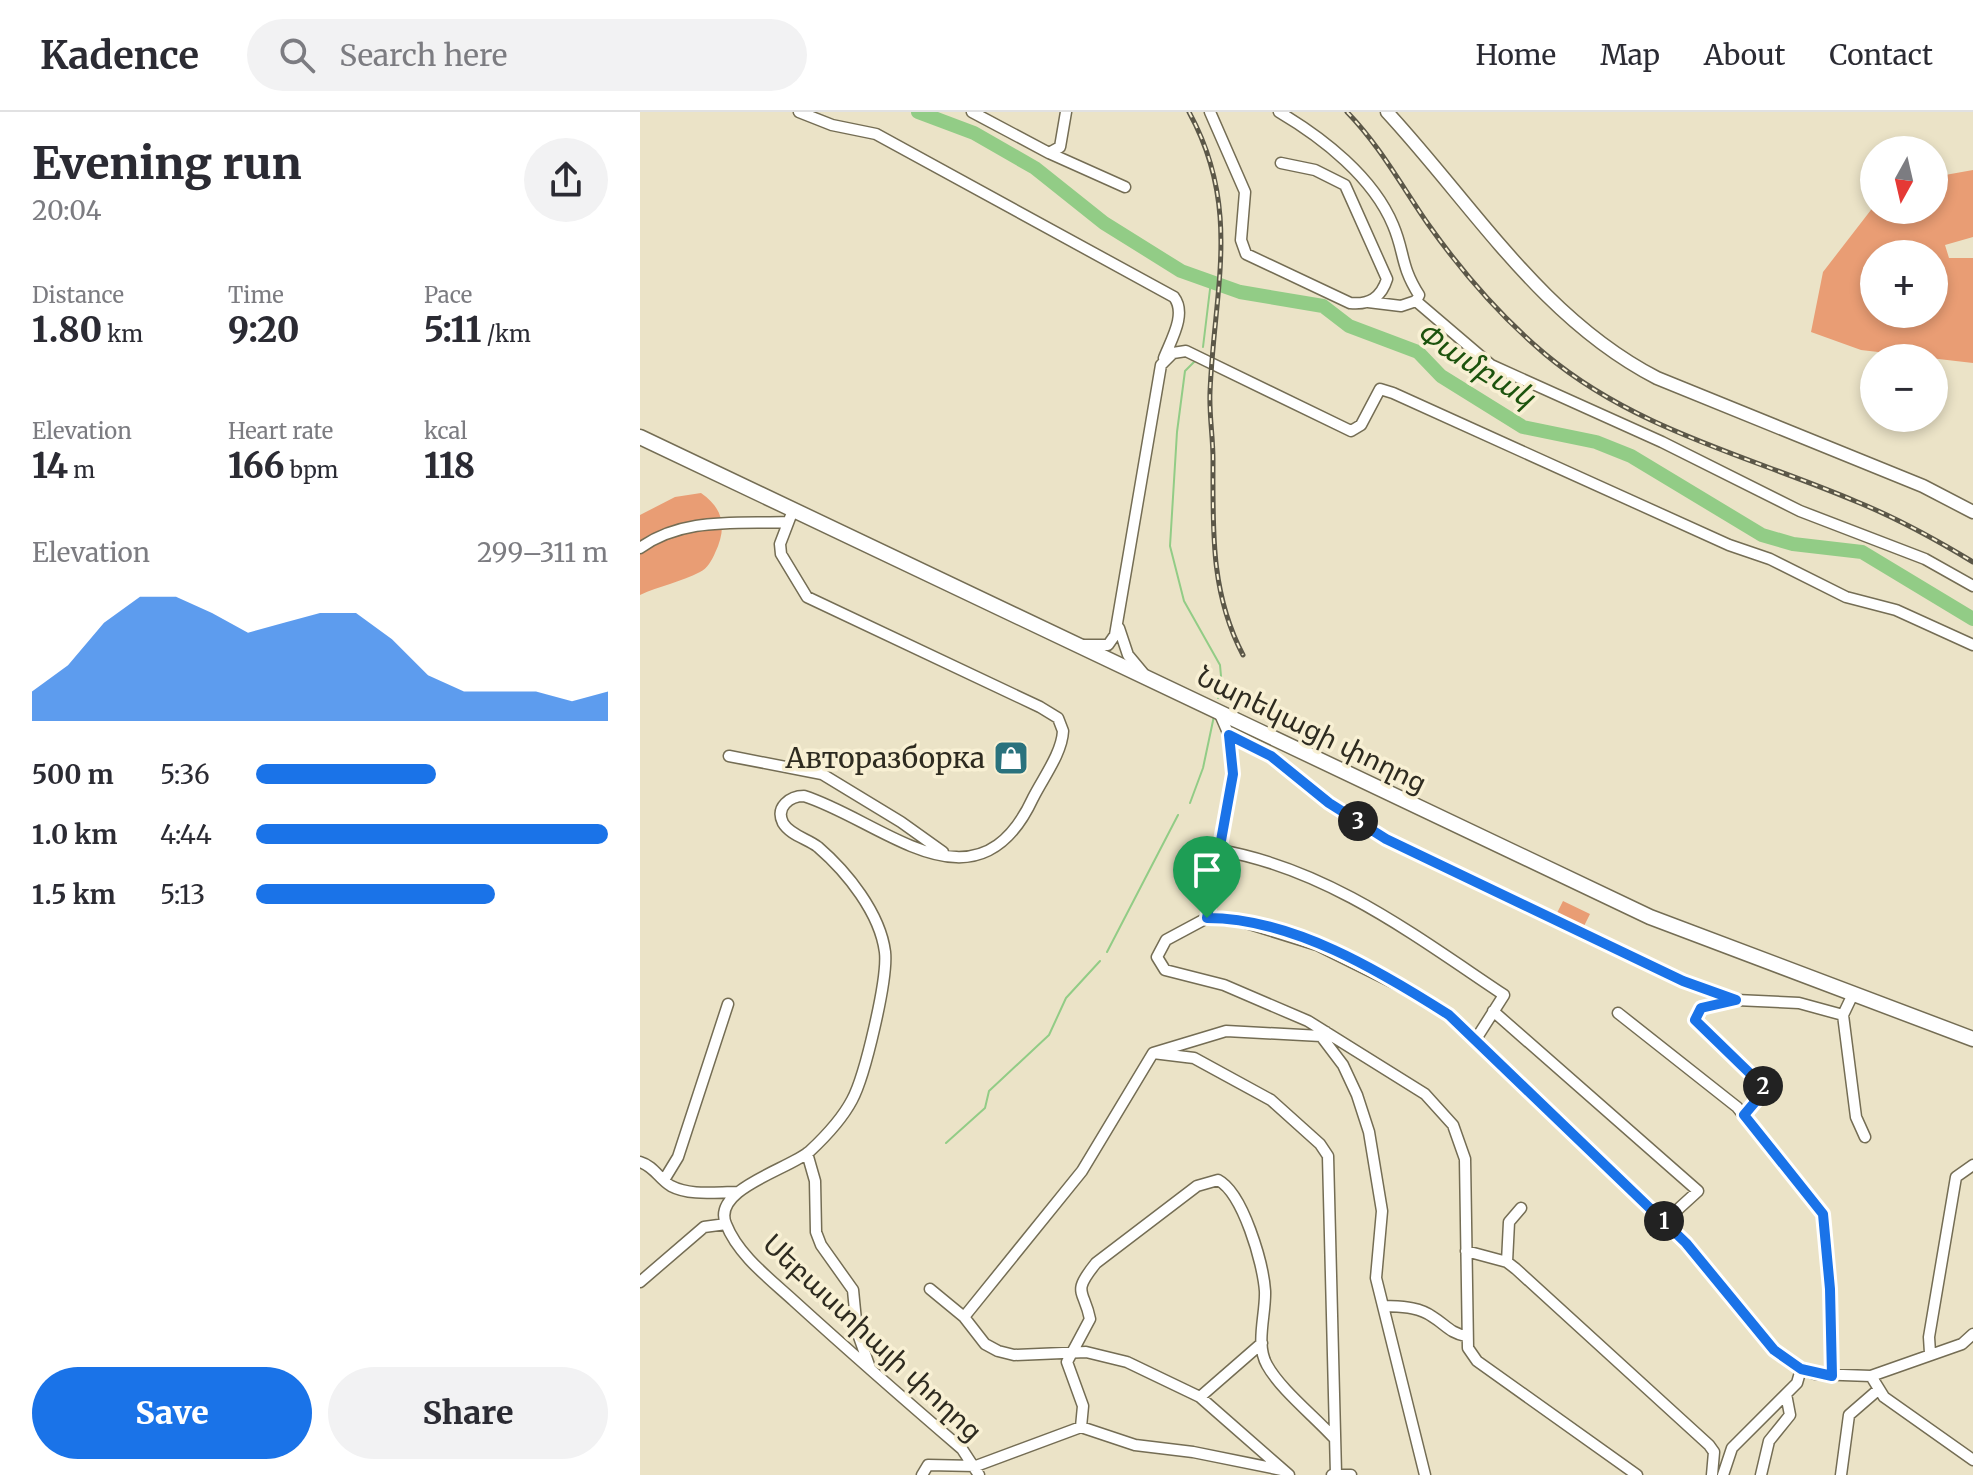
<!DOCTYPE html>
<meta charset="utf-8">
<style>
body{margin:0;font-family:Merriweather,"Noto Sans Armenian",serif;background:#f2f2f3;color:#2b2b33;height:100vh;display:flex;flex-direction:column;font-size:30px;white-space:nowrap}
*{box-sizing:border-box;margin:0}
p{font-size:26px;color:#7c7c81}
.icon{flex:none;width:44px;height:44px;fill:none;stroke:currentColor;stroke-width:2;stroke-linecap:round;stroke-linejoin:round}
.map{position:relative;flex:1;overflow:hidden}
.drawer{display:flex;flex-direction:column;background:#fff;width:640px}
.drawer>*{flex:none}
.needle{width:52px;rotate:188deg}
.buttons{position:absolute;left:1220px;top:24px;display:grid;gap:16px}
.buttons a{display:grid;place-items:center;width:88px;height:88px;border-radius:50%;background:#fff;box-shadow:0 4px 12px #0003;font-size:40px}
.pin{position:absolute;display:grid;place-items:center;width:68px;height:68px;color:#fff;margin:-82px -34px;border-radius:50% 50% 50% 0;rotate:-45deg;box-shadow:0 0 8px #0007}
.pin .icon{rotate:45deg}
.km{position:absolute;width:40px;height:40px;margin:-20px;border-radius:50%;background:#222;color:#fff;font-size:22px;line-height:40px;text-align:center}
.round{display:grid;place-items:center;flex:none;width:84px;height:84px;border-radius:42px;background:#f2f2f3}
.headline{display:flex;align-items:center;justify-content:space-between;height:136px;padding:0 32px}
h1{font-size:44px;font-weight:800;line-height:60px}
.figures{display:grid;grid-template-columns:repeat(3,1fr);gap:12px;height:136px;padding:8px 32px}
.figures div{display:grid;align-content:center}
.figures b{font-size:34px;font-weight:800}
.figures small{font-size:22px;font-weight:400}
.figures p{font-size:22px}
.chart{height:224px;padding:16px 32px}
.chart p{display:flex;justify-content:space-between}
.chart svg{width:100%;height:144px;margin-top:8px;fill:#1a73e8;opacity:.7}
.action{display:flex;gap:16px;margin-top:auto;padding:16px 32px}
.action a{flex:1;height:92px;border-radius:48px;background:#1a73e8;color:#fff;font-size:32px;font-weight:800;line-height:92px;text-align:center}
.action a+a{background:#f2f2f3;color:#2b2b33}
ul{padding:0 32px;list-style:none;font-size:26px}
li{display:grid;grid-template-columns:128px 96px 1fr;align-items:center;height:60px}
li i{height:20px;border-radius:10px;background:#1a73e8}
header{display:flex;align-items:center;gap:48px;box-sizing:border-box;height:112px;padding:0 40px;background:#fff;border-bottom:2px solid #e1e1e2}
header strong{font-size:38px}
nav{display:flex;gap:44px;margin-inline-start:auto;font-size:28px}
.search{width:560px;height:72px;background:#f2f2f3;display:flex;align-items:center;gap:20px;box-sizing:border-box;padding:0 28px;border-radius:44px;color:#7c7c81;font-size:30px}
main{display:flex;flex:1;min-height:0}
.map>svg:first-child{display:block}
</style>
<header>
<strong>Kadence</strong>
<div class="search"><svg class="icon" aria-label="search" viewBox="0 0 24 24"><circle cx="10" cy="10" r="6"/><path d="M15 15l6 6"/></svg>Search here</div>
<nav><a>Home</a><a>Map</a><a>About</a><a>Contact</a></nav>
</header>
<main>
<section class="drawer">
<div class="headline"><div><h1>Evening run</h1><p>20:04</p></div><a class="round"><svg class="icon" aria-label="share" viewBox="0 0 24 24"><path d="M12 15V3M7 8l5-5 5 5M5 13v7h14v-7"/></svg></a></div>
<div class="figures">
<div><p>Distance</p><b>1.80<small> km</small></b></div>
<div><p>Time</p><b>9:20</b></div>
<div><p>Pace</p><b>5:11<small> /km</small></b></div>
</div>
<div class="figures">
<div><p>Elevation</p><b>14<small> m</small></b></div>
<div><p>Heart rate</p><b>166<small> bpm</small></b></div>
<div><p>kcal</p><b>118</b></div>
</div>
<div class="chart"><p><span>Elevation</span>299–311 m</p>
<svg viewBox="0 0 160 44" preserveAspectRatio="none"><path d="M0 44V35L10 27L20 14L30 6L40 6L50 11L60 17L70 14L80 11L90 11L100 19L110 30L120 35L130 35L140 35L150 38L160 35V44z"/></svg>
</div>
<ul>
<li><b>500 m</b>5:36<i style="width:51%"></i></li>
<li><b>1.0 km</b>4:44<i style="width:100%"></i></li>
<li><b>1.5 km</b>5:13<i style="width:68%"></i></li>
</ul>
<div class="action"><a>Save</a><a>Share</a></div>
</section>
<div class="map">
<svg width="1333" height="1363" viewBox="0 0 1333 1363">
<rect width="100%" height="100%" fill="#ebe3c7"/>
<path fill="#e99d74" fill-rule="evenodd" d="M1333 58V125L1305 133 1309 146H1333V251L1221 238 1171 220 1183 160 1234 94V98H1294V65ZM1234 142H1294V202H1234Z
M61 381C84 397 87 416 75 441 72 448 67 457 60 460 41 470 19 474 0 483V403L35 385Z
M923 789 950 802 944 814 917 801Z"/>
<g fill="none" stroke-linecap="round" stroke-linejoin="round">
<path stroke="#92cc86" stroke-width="2" d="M563 235 571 169
M555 249 545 259 537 320 530 434 544 489 580 553 582 575 578 586
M550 691 563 656 574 604
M467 840 538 703
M306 1031 345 996 349 979 409 923 426 886 460 849"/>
<path stroke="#92cc86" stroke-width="14" d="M278 0 334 21 395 56 464 111 541 159 600 180 683 194 709 214 778 240 801 264 883 315 956 330 991 344 1122 423 1153 432 1222 440 1333 507"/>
<defs>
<path id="minor" d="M159 0 192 13 236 22 534 185C547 202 531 228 524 246
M332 0 409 41 420 35 426 0
M570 0 605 80 601 128 606 142 710 191C729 193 741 186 747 167L705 73 675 58 641 51
M639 0C683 26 733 65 753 113 765 141 760 153 779 183L776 189 761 194 728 190
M409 41 485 75
M776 189 851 253 1022 330 1160 399 1285 447 1333 474
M153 398 140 432 141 442 167 485 400 595 418 606 423 619C422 641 403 666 393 686 337 807 243 709 164 684 150 684 135 695 143 711 150 723 168 727 178 735 207 760 240 801 245 840 248 867 225 964 212 988 202 1007 186 1024 170 1039 150 1057 71 1077 86 1112 98 1143 130 1167 154 1189 209 1239 265 1288 322 1337L339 1363
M0 436C43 405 96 412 147 410
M479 516 488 543 503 561
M444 533H468L475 523 521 253 533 241 546 239 711 319 721 313 740 277 753 281 1089 433 1130 447 1206 485 1256 498 1333 533
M579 600 589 623 631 644 689 691 746 727 1043 869 1096 888 1159 891 1203 903 1213 882
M89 644 182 662 261 710 303 740
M579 738C688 757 774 823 864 883L836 927
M567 806 593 662 589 623
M1094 889 1061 896 1055 908 1126 977 1104 1003
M853 899 1058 1079 1024 1110
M978 901 1097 995 1183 1102 1190 1177 1192 1264
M1203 903 1216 1005 1225 1025
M686 920 681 924 586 919 513 941 554 946 631 988 680 1032 688 1044 696 1362
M681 924 703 953 717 983 729 1020 742 1099 736 1166 785 1363
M167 1041 175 1069 176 1120 181 1133 213 1178 217 1219 230 1256
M0 1050C14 1054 19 1067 31 1074 50 1084 76 1080 97 1080
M24 1068 38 1045 88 892
M826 1139 867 1150 876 1157 1069 1333 1074 1340 1072 1363
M867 1150 869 1110 881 1096
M0 1170 64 1115 86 1112
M290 1177 324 1205 345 1232 358 1239 374 1243 446 1240 487 1250 560 1285 649 1363
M743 1194C760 1195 778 1194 793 1205 806 1213 810 1221 826 1224
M324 1205 442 1059 513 941
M1290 1241 1289 1225 1316 1065 1333 1053
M1231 1264 1244 1285 1333 1348
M560 1285 622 1231
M441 1315 443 1294 427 1250 450 1207C444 1177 431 1182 456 1151L557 1074 578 1068C603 1081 623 1151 625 1179 626 1202 615 1232 627 1253 640 1277 675 1305 694 1326
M282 1363 288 1353 336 1354 441 1315 495 1333 553 1340 642 1358
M692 1363H711
M997 1363 837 1249 828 1236 825 1047 813 1013 785 982 668 909 584 873 525 858 517 845 526 828 567 806 600 809 677 833 772 880 809 903 1046 1131 1134 1238 1161 1257 1175 1262 1231 1264 1322 1232 1333 1222
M1083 1363 1092 1336 1157 1271 1161 1257
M1121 1363 1129 1329 1150 1303 1146 1282
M1201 1363 1209 1303 1239 1277"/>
<path id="major" d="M747 0C833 93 902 207 1017 266L1283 374 1333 400"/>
<path id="highway" d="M0 325 1010 805 1333 927"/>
</defs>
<use href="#minor" stroke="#746d54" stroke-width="13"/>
<use href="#major" stroke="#746d54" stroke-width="15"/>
<use href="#highway" stroke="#746d54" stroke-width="17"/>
<use href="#minor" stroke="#fff" stroke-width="10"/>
<use href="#major" stroke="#fff" stroke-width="12"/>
<use href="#highway" stroke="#fff" stroke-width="14"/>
<defs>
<path id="rail" d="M549 0C602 97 574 177 570 280 569 302 573 325 573 347 573 417 570 480 603 543
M707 0C740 34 761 73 788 112 822 160 860 204 905 242 996 318 1109 344 1215 389 1257 406 1295 427 1333 450"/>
</defs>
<use href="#rail" stroke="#5b5748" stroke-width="5"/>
<use href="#rail" stroke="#f8f0d4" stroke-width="2" stroke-dasharray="6" stroke-linecap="butt"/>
</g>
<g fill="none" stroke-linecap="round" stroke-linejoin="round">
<defs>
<path id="route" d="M589 623 631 644 689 691 746 727 1043 869 1096 888 1061 896 1055 908 1126 977 1104 1003 1183 1102 1190 1177 1192 1264 1161 1257 1134 1238 1046 1131 809 903C740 859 652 806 567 806L593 662Z"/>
</defs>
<use href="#route" stroke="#fff" stroke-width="16"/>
<use href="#route" stroke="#1a73e8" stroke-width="10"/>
</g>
<defs>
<symbol id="shop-square" viewBox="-11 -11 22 22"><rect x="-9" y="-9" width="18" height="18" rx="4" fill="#2a727d" stroke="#f8f0d4"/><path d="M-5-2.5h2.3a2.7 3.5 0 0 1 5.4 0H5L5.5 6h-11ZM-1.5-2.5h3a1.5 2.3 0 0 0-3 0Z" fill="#fff"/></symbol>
</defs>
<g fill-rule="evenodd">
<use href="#shop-square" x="351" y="626" width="40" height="40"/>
</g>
<g text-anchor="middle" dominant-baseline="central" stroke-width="7" stroke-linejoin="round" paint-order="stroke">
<g font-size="28" fill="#2e2b20" stroke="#f8f0d4">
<text transform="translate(672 617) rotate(26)">Նարեկացի փողոց</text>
<text transform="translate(233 1225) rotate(43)">Սեբաստիայի փողոց</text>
</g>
<g font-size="28" fill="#2e2b20" stroke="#f8f0d4" text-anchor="end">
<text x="345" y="646">Авторазборка</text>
</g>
<g font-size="30" font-style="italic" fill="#1c530d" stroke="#f8f0d4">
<text transform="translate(836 252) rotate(32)">Փամբակ</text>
</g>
</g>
</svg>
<div class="buttons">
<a><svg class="needle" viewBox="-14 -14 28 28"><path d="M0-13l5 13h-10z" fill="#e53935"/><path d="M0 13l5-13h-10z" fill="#7c7c81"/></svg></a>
<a>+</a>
<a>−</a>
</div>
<div class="pin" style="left:567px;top:806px;background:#1e9e55"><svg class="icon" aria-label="arrive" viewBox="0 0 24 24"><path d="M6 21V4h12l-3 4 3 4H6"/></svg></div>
<b class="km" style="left:1024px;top:1109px">1</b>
<b class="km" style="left:1123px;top:974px">2</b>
<b class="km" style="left:718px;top:709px">3</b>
</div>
</main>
